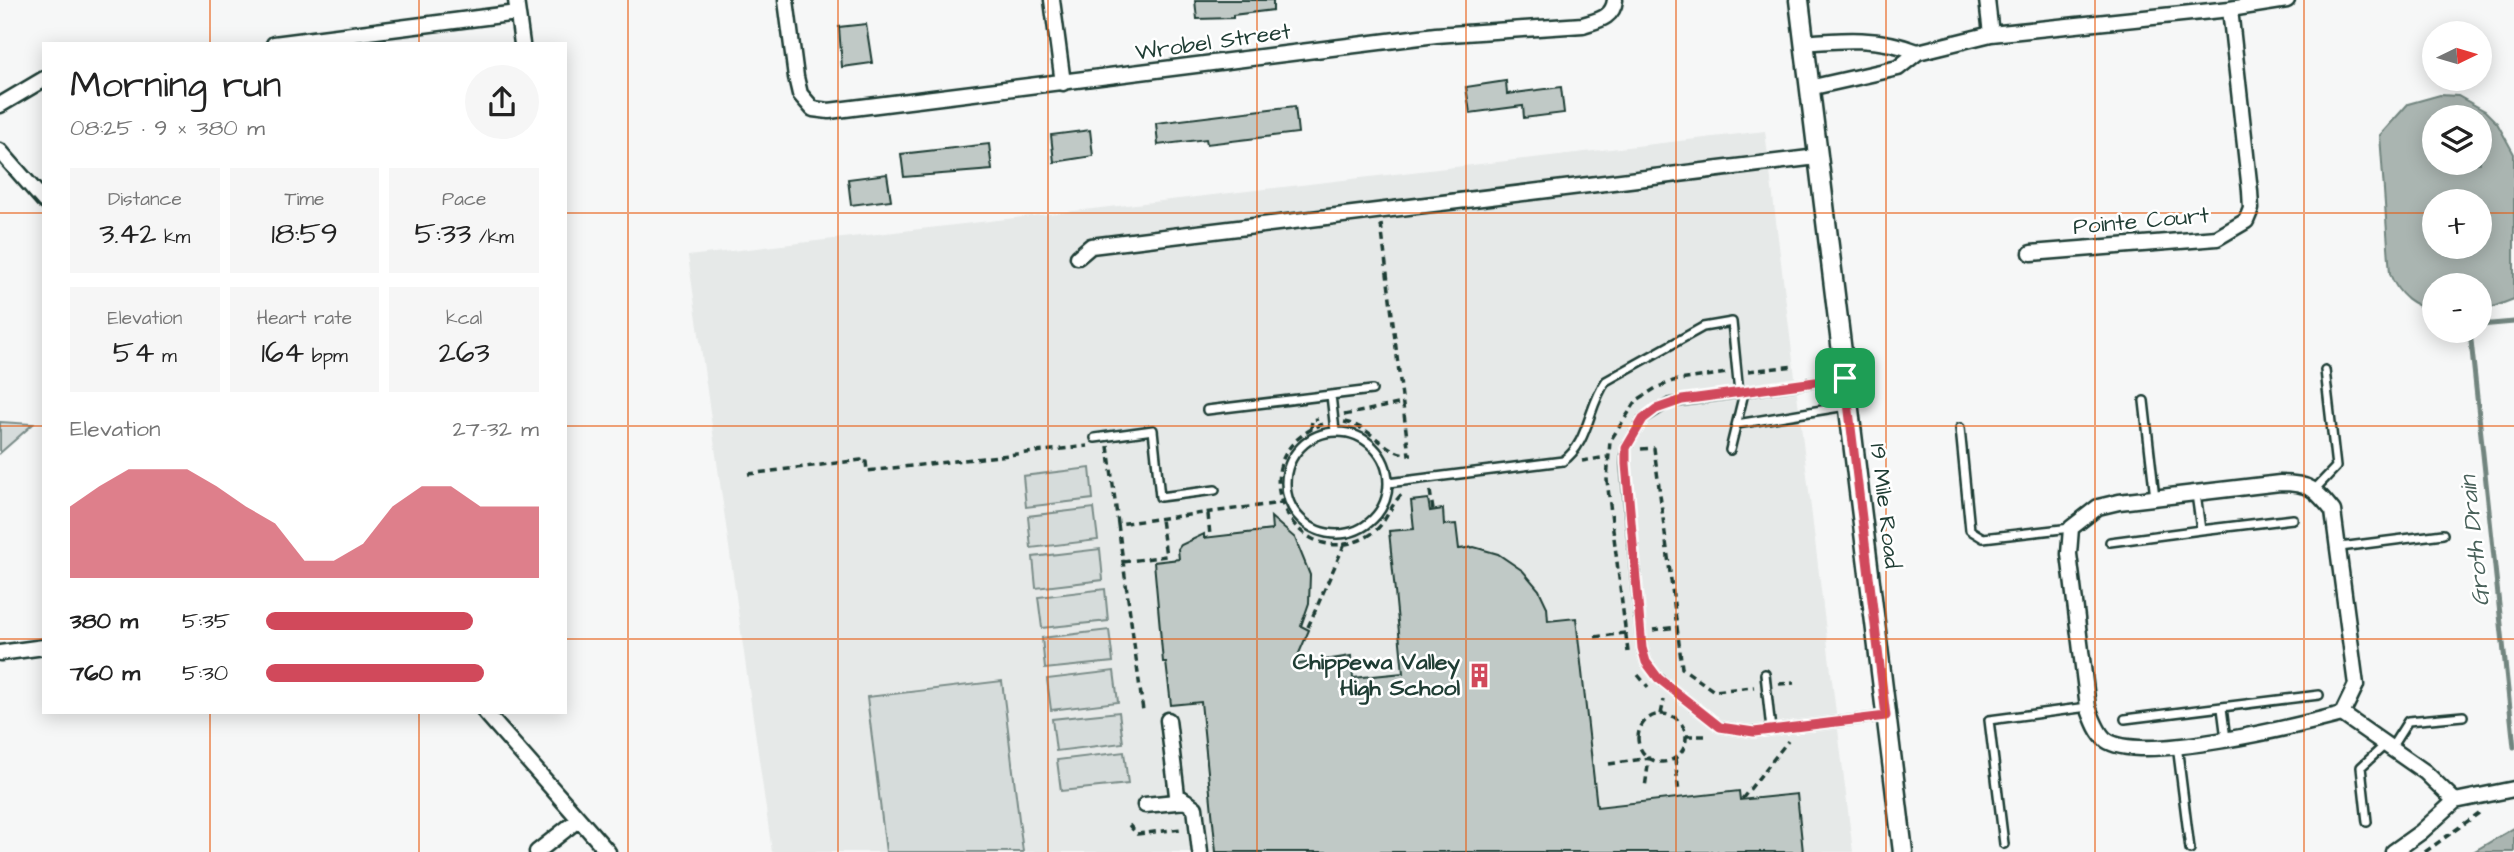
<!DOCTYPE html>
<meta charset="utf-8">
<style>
body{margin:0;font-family:"Architects Daughter",sans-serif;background:#f6f6f6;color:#222;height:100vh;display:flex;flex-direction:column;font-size:26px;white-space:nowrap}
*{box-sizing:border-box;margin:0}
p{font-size:23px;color:#767676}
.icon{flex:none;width:38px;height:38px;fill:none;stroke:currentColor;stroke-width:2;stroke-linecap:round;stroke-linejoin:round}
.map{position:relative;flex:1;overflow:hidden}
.side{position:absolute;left:42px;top:42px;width:525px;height:672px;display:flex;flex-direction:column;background:#fff;border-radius:0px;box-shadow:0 4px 18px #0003}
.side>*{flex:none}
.needle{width:46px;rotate:85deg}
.buttons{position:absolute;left:2422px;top:21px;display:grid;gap:14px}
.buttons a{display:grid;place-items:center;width:70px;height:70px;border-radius:50%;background:#fff;box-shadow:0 4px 18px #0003;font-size:35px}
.pin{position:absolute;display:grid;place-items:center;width:60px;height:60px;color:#fff;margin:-30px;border-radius:14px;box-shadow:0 4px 10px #0006}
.round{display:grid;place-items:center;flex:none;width:74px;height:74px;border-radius:37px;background:#f6f6f6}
.summary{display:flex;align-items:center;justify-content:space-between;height:119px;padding:0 28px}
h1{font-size:38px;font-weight:600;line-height:52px}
.stats{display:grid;grid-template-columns:repeat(3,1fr);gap:10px;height:119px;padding:7px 28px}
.stats div{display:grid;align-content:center;border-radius:0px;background:#f6f6f6;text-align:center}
.stats b{font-size:30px;font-weight:600}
.stats small{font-size:19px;font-weight:400}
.stats p{font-size:19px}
.chart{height:196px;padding:14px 28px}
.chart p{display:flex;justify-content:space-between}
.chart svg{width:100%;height:126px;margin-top:7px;fill:#d1495b;opacity:.7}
ul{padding:0 28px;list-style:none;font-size:23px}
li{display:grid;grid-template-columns:112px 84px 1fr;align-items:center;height:52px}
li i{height:18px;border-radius:9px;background:#d1495b}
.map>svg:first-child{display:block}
</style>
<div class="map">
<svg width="2514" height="852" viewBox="0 0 2514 852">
<rect width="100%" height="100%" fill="#f6f7f7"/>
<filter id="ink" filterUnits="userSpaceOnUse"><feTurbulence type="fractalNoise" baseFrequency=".0143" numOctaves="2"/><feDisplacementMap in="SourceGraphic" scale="14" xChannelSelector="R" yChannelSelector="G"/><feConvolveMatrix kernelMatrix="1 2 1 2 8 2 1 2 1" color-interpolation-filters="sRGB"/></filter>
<g filter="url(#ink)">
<path fill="#e6e9e8" d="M1765 131 1853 852H772L688 256Z"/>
<path fill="#d6dcdb" stroke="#7a8c88" stroke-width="2" d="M0 422 33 424 0 453Z
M1090 468 1093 499 1026 507 1023 476Z
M1094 508 1098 540 1031 548 1028 516Z
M1100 549 1103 580 1036 588 1033 557Z
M1105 589 1108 621 1042 628 1038 597Z
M1109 630 1113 662 1045 669 1042 638Z
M1114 671 1118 702 1051 710 1047 679Z
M1002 681 1023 852H886L867 697Z
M1119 712 1123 743 1056 751 1052 719Z
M1124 752 1128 784 1061 791 1057 760Z"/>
<path fill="#aab5b1" stroke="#72857f" stroke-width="2" fill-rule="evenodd" d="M2440 95 2458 96 2485 111 2497 123 2514 154V299L2480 312V285H2434V312C2412 304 2399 297 2390 274L2380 135 2408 104ZM2434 117H2480V163H2434ZM2434 201H2480V247H2434Z
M2514 828V852H2473Z"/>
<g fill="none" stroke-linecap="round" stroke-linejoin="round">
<path stroke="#72857f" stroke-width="5" d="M2480 325 2514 322
M2470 331 2514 747"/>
</g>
<path fill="#c0c9c6" stroke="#1f3d34" stroke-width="2" d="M1195 0H1273V10L1233 15V18L1197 19Z
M866 24 872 63 842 67 839 27Z
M1506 81 1507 94 1561 87 1564 113 1524 118 1523 106 1470 113 1466 87Z
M1295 106 1298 133 1207 144 1206 139 1158 145 1156 123Z
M1090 130 1093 156 1054 162 1051 135Z
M989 144 992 170 904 177 901 154Z
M887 174 891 200 851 205 848 179Z
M1428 499 1430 511 1443 509 1444 525 1456 524 1459 549 1474 547 1498 554 1523 571 1539 590 1547 607 1548 621 1576 618 1597 807 1739 791 1740 800 1797 794 1803 852H1216L1201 702 1171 705 1166 662H1163L1154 562 1179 559 1178 549 1181 545 1204 534V538L1272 530 1271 517 1295 538 1310 575 1309 603 1301 626 1309 630 1294 665 1351 656 1353 678 1403 673 1389 531 1414 529 1411 501Z"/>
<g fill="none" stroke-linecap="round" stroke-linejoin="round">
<defs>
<path id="service" d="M1844 378 1669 403 1643 419 1626 448 1625 464 1642 648 1646 662 1658 678 1720 727 1754 732 1886 716
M1331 395 1335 431
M2144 401 2155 498
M1207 410 1372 390
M1737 424 1846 406
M1960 428 1970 530 1983 538 2071 528
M1286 483a51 51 0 1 1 102 0a51 51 0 1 1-102 0Z
M1095 438 1153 430 1160 497 1215 490
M1730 450 1744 393
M1388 483 1563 461C1589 443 1588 406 1606 381L1703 327 1732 322 1739 393
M2315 489 2336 467 2325 370
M2196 494 2201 530 2293 519
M2110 542 2201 530
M2340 547 2443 534
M1765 674 1771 730
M2222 708 2226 739
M2125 719 2319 695
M2177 745 2190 849
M2391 748 2408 721 2463 716
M2367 822 2361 767 2385 745
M2004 844 1989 720 2088 707"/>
<path id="minor" d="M516 0 522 44
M786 0 796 77 800 94 813 109 829 111 1436 35 1583 25C1598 20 1613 18 1615 0
M1052 0 1063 83
M1987 0 1991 34
M1804 43C1845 39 1879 37 1918 52L1898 68 1809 88
M274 44 517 13
M1918 52 1991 34 2230 9 2287 0
M0 105 44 79
M0 151 44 201
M2031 253 2217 238 2246 221 2251 209 2250 191 2230 9
M1078 257 1091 246 1817 157
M2280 483C2310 483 2315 489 2333 511L2356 685 2342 714C2300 725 2140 765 2106 740 2097 733 2092 717 2088 707L2069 554 2071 528 2098 507 2119 502Z
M0 653 44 647
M485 712 608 852
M2342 714 2425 772 2455 801
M1168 720 1177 795 1195 808 1200 852
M1145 805 1186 801
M537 852 579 819
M2393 852 2421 832 2455 801 2514 789"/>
<path id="tertiary" d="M1799 0 1903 852"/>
</defs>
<use href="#service" stroke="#1f3d34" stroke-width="12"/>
<use href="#minor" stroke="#1f3d34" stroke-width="19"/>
<use href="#tertiary" stroke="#1f3d34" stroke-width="23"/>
<path stroke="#1f3d34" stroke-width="3.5" stroke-dasharray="7 5" stroke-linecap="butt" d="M1381 224 1409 455
M1748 371 1795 366
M1344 415 1403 403
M1344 422C1374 427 1385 456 1412 454
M1323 424C1234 457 1293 578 1368 536 1386 526 1388 508 1401 495
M1311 429 1312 420 1318 419
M1108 446 1118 524 1281 503
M1641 449 1654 448 1677 627
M1582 461 1607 457
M748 474 861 460 862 463 866 462 867 471 1088 446
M1430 491 1433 510
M1208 514 1210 536
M1118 524 1143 711
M1123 562 1166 556 1161 519
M1308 627 1345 543
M1653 630 1677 627 1682 668 1714 691 1754 687
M1595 637 1625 633
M1628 652 1607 480 1610 441 1637 400 1656 388 1673 381 1727 373
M1638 675 1648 687
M1779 684 1794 683
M1661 714 1664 700
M1638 738a24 24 0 1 1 48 0a24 24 0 1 1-48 0Z
M1686 736H1710
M1675 758 1679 793
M1609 764 1649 758 1645 788
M1742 799 1788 741
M1129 825 1137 834 1181 829
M2425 852 2479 813"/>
<use href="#service" stroke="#fff" stroke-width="7"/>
<use href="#minor" stroke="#fff" stroke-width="14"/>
<use href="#tertiary" stroke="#fff" stroke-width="18"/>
</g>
</g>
<g fill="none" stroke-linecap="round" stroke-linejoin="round" filter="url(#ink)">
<defs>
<path id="route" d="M1845 378 1886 716 1754 732 1720 727 1658 678 1646 662 1642 648 1626 464V448L1643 419 1656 409 1682 400Z"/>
</defs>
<use href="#route" stroke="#fff" stroke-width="14"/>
<use href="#route" stroke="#d1495b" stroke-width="9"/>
</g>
<path fill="none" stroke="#e8590c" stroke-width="2" stroke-opacity="0.55" d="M210 0V44M419 0V44M628 0V852M838 0V852M1048 0V852M1257 0V852M1466 0V852M1676 0V852M1886 0V852M2095 0V852M2304 0V852M0 213H44M565 213H2434M2480 213H2514M0 426H44M565 426H2514M0 639H44M565 639H2514M210 712V852M419 712V852"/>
<defs>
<symbol id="building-bare" viewBox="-9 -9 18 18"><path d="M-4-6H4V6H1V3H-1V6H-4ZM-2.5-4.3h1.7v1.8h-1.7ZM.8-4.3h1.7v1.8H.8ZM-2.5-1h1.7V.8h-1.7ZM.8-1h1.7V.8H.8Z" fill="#d1495b" stroke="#fff" stroke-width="2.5" paint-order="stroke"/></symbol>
</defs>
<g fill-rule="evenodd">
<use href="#building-bare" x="1462" y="658" width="35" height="35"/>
</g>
<g text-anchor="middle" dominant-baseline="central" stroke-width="5" stroke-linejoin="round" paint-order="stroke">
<g font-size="23" fill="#1f3d34" stroke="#fff">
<text transform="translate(1213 42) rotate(-8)">Wrobel Street</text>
<text transform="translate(2141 221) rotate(-5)">Pointe Court</text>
<text transform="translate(1885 506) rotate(83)">19 Mile Road</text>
</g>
<g font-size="23" font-weight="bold" fill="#1f3d34" stroke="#fff" text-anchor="end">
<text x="1460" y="662">Chippewa Valley<tspan x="1460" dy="26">High School</tspan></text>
</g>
<g font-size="24" font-style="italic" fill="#49615a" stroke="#fff">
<text transform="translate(2475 541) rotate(-96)">Groth Drain</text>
</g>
</g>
</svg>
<div class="buttons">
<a><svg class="needle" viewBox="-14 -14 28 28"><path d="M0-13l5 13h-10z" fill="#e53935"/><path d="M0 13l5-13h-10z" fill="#767676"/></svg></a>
<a><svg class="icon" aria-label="layers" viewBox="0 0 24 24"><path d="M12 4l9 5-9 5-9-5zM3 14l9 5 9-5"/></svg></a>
<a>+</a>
<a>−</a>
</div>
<div class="pin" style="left:1845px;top:378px;background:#1e9e55"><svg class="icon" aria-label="arrive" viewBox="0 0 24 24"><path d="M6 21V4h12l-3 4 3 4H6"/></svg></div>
<section class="side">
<div class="summary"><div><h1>Morning run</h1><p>08:25 · 9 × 380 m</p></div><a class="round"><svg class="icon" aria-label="share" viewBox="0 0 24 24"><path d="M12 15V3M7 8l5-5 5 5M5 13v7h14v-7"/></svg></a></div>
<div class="stats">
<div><p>Distance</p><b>3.42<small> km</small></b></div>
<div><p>Time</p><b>18:59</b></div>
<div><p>Pace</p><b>5:33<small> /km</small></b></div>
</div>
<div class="stats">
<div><p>Elevation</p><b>54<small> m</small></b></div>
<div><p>Heart rate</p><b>164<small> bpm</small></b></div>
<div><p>kcal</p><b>263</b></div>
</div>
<div class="chart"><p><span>Elevation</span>27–32 m</p>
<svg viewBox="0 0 160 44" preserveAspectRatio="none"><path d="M0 44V19L10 12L20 6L30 6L40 6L50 12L60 19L70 25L80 38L90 38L100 32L110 19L120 12L130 12L140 19L150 19L160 19V44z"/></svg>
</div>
<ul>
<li><b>380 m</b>5:35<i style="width:76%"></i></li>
<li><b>760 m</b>5:30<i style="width:80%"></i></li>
</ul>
</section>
</div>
